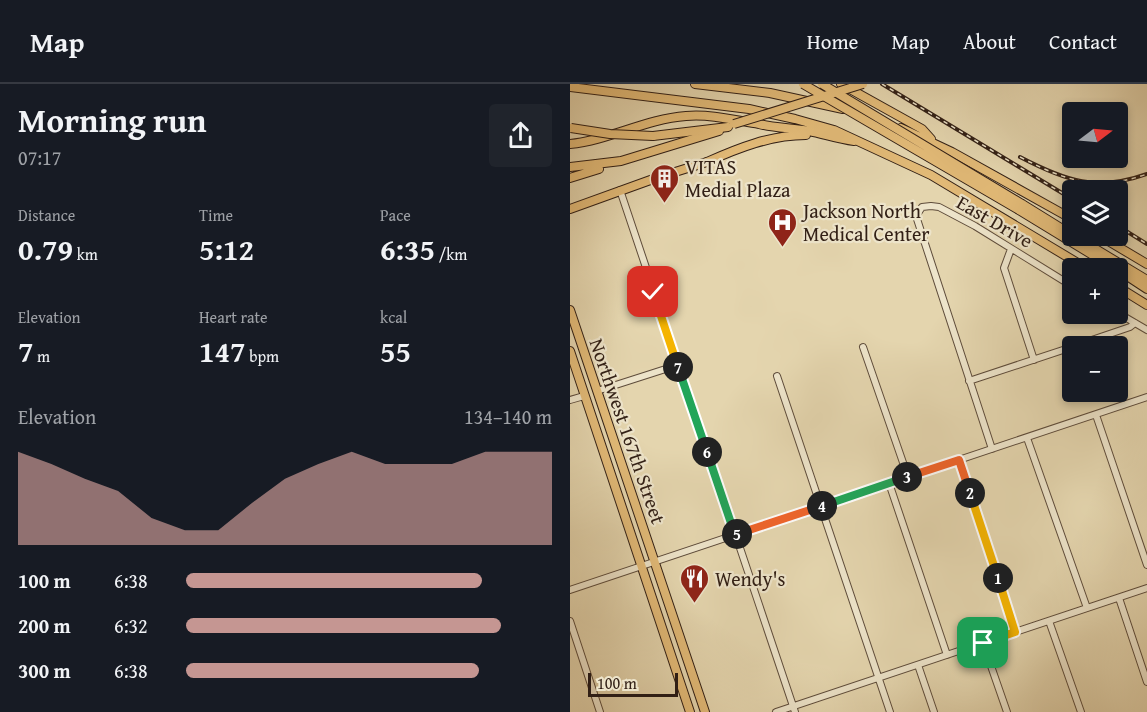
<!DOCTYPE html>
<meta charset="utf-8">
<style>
body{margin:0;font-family:"Gentium Book Plus",serif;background:#20242c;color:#f1f3f6;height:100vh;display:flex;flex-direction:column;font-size:22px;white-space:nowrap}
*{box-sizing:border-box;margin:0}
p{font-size:20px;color:#9ea1a6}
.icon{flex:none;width:33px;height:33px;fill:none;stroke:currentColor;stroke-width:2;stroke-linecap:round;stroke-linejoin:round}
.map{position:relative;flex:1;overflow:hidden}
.panel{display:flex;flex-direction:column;background:#171b24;width:570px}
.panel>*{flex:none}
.needle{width:39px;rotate:74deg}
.buttons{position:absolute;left:492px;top:18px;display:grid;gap:12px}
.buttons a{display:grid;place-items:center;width:66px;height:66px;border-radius:6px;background:#171b24;box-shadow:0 3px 9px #0003;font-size:30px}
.scale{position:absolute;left:18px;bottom:15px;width:90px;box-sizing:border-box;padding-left:6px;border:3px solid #311f15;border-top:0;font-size:16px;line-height:21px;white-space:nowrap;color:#311f15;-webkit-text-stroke:4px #ede4ca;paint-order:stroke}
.pin{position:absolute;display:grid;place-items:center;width:51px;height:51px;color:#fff;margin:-26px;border-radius:12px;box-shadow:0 3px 9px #0006}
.km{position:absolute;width:30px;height:30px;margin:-15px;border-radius:50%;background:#222;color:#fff;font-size:16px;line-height:30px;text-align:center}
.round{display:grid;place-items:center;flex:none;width:63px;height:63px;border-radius:6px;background:#20242c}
.head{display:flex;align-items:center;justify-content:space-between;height:102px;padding:0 18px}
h1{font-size:33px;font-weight:700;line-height:45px}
.figures{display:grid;grid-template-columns:repeat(3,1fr);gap:9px;height:102px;padding:6px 18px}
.figures div{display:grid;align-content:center}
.figures b{font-size:30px;font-weight:700}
.figures small{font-size:16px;font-weight:400}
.figures p{font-size:16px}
.chart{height:168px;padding:12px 18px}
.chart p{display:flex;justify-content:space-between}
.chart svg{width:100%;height:108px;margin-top:6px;fill:#c59692;opacity:.7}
ul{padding:0 18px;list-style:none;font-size:20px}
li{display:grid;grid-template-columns:96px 72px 1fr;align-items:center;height:45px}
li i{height:15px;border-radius:8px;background:#c59692}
header{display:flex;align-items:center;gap:36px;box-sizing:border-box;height:84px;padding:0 30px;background:#171b24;border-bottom:2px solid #363941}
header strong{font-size:28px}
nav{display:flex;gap:33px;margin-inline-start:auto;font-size:21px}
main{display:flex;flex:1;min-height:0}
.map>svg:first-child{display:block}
</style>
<header>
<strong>Map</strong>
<nav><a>Home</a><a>Map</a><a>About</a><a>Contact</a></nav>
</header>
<main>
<section class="panel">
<div class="head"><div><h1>Morning run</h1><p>07:17</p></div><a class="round"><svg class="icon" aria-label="share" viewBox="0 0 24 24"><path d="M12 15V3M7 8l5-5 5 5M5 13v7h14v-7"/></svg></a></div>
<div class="figures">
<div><p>Distance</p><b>0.79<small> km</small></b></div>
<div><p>Time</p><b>5:12</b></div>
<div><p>Pace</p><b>6:35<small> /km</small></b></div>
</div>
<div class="figures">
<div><p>Elevation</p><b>7<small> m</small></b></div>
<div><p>Heart rate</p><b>147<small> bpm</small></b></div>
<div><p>kcal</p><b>55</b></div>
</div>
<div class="chart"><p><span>Elevation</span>134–140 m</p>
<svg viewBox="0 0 160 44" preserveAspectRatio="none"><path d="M0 44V6L10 11L20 17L30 22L40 33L50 38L60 38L70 27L80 17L90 11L100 6L110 11L120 11L130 11L140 6L150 6L160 6V44z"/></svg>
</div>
<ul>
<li><b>100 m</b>6:38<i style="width:81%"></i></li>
<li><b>200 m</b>6:32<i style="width:86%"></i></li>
<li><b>300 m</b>6:38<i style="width:80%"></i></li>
</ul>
</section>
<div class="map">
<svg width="577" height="628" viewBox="0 0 577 628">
<rect width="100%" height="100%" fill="#e4d5ae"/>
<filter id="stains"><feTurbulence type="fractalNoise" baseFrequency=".00333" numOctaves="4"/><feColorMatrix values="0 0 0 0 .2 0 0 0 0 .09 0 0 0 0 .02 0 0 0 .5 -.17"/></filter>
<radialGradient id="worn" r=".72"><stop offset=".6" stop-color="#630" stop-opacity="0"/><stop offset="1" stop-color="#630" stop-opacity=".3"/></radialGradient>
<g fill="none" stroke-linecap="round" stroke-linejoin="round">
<defs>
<path id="minor" d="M50 106 225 628
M441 165 434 184 464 276
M548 229 577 246
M504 262 560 243 565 239
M293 263 338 393
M207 292 320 628
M399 297 502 263
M27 307 108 281
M0 316 14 312
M526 331 577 481
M457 354 517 524
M422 365 346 132 352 123 361 122 369 123 405 142 502 202
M389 376 445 548
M319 399 377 571
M0 506 577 313
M549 514 577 598
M0 537 30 628
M479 537 511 628
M413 559 437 628
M348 581 364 628
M206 628 577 504"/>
<path id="major" d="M0 83 51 77 149 47
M0 94 29 85
M0 125 86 94 137 78
M0 226 135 628
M0 267 120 628"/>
<path id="highway" d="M125 0 200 9 273 25
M271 0 352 45 361 55
M0 3 179 25 225 35 264 46 361 91 516 184
M331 44 382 68 502 135
M83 52 158 43
M0 60C40 56 75 35 116 32 141 30 164 36 189 40 205 44 222 44 239 47 254 50 268 55 284 57
M137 78C168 64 201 51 236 51
M452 120 502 151
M449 126 544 184
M504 152 577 196
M530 152 577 180
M548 186 577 205
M548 203 577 221"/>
</defs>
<use href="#minor" stroke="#5e4c3b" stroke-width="8"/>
<use href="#major" stroke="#311f15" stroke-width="10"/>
<use href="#highway" stroke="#311f15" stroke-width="10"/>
<use href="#minor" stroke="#ede4ca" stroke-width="6"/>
<use href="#major" stroke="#e2ba77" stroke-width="8"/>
<use href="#highway" stroke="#e2ba77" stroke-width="8"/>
<defs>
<path id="rail" d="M312 0 502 115
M450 73C496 97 527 108 577 90
M548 142 577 160"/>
</defs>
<use href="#rail" stroke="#311f15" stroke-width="4"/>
<use href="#rail" stroke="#ede4ca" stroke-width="1.5" stroke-dasharray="4.5" stroke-linecap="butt"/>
<defs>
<path id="major-bridge" d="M164 40 293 0"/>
<path id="highway-bridge" d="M233 0 449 126
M252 0 452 120
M1 44 40 50 83 52"/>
</defs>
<use href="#major-bridge" stroke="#311f15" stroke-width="10" stroke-linecap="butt"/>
<use href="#highway-bridge" stroke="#311f15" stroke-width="10" stroke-linecap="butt"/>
<use href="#major-bridge" stroke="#e2ba77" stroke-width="8"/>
<use href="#highway-bridge" stroke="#e2ba77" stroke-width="8"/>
</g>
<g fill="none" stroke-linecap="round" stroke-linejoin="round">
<defs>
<path id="split-1" d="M413 559 445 548 428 494"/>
<path id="split-2" d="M400 409 428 494"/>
<path id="split-3" d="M337 393 389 376 400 409"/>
<path id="split-4" d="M252 422 337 393"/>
<path id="split-5" d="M167 450 252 422"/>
<path id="split-6" d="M137 368 165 451 167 450"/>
<path id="split-7" d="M108 283 137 368"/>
<path id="split-8" d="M83 208 108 283"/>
</defs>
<use href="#split-1" stroke="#fff" stroke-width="12"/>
<use href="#split-2" stroke="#fff" stroke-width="12"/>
<use href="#split-3" stroke="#fff" stroke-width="12"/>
<use href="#split-4" stroke="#fff" stroke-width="12"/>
<use href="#split-5" stroke="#fff" stroke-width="12"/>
<use href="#split-6" stroke="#fff" stroke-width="12"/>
<use href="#split-7" stroke="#fff" stroke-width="12"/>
<use href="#split-8" stroke="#fff" stroke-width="12"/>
<use href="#split-1" stroke="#f5b400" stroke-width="8"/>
<use href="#split-2" stroke="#f5b400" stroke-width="8"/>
<use href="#split-3" stroke="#f0652b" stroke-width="8"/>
<use href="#split-4" stroke="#22a559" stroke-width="8"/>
<use href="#split-5" stroke="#f0652b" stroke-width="8"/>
<use href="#split-6" stroke="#22a559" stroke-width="8"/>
<use href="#split-7" stroke="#22a559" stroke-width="8"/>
<use href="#split-8" stroke="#f5b400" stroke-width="8"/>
</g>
<defs>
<symbol id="building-pin" viewBox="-11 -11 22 30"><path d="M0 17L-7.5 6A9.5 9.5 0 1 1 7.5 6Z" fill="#8f2418" stroke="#ede4ca"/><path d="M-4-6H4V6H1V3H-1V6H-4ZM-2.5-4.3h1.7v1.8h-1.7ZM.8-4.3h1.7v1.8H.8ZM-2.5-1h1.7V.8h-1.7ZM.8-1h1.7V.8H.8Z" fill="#fff"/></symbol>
<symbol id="hospital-pin" viewBox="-11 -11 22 30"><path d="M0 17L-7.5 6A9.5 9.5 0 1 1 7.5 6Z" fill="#8f2418" stroke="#ede4ca"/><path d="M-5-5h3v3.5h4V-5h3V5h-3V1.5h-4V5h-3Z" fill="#fff"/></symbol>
<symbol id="restaurant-pin" viewBox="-11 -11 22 30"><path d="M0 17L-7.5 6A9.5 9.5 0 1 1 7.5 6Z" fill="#8f2418" stroke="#ede4ca"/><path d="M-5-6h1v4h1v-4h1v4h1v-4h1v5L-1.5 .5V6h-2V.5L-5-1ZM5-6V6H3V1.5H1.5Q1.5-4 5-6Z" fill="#fff"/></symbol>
</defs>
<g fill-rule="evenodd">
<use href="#building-pin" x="78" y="78" width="33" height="45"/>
<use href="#hospital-pin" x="196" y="122" width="33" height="45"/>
<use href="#restaurant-pin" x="108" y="478" width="33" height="45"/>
</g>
<g text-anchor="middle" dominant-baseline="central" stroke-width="4.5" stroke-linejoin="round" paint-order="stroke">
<g font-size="20" fill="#311f15" stroke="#ede4ca" text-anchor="start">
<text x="115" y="82">VITAS<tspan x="115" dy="23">Medial Plaza</tspan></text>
<text x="233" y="126">Jackson North<tspan x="233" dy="23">Medical Center</tspan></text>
<text x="145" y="494">Wendy's</text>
</g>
<g font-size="20" fill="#311f15" stroke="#ede4ca">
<text transform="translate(425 137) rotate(30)">East Drive</text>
<text transform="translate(58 347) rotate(71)">Northwest 167th Street</text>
</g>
</g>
<rect width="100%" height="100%" filter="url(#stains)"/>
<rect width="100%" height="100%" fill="url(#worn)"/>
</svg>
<div class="buttons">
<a><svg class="needle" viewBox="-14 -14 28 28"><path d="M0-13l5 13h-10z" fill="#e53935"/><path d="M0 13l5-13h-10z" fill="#9ea1a6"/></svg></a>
<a><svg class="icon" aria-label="layers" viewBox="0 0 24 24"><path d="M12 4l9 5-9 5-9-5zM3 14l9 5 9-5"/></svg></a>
<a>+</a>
<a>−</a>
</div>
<div class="scale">100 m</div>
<div class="pin" style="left:413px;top:559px;background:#1e9e55"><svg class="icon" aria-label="arrive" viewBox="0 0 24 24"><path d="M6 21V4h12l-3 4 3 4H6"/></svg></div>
<div class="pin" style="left:83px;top:208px;background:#d93025"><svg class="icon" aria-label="check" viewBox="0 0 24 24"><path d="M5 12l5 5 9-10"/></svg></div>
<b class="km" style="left:428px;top:494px">1</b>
<b class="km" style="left:400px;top:409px">2</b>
<b class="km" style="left:337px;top:393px">3</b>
<b class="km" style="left:252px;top:422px">4</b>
<b class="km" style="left:167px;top:450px">5</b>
<b class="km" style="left:137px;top:368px">6</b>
<b class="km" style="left:108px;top:283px">7</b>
</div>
</main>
